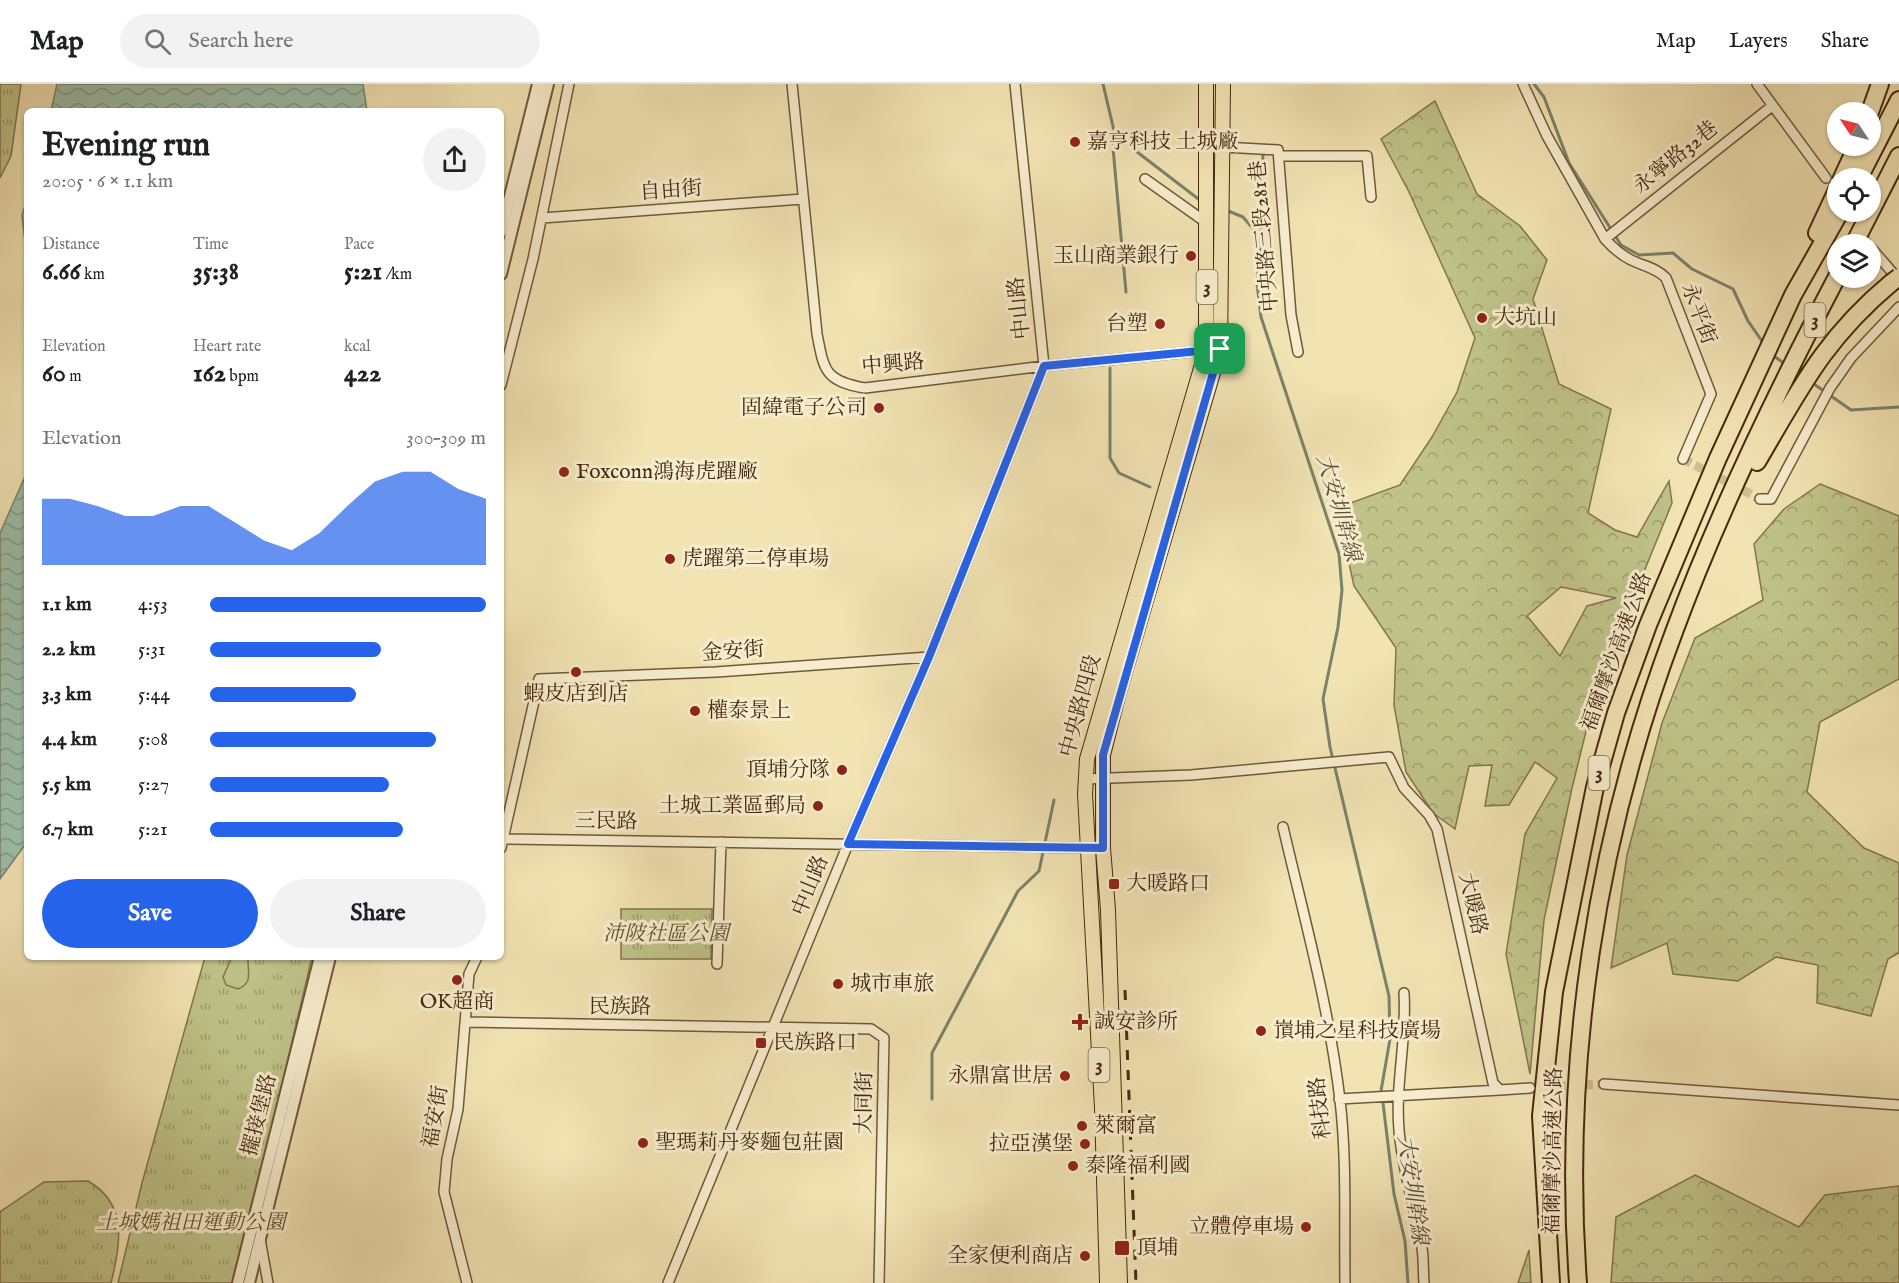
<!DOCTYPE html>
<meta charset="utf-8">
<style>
body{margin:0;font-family:"IM FELL English","Noto Serif TC",serif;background:#f2f2f2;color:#202124;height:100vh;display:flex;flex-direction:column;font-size:22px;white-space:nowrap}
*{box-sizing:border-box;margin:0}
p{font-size:20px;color:#757577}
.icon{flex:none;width:33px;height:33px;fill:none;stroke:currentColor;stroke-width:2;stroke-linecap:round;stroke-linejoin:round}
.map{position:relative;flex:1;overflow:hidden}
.sheet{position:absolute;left:24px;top:24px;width:480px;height:852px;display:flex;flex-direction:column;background:#fff;border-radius:9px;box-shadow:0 2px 4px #0004}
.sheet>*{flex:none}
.needle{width:39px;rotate:305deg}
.buttons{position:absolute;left:1827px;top:18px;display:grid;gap:12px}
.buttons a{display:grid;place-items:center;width:54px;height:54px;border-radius:50%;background:#fff;box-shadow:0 2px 4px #0004;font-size:30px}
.pin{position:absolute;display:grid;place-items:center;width:51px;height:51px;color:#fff;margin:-26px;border-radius:12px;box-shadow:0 3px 9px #0006}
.round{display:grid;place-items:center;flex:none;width:63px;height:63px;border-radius:32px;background:#f2f2f2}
.overview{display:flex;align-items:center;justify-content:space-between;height:102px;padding:0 18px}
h1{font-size:33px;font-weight:700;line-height:45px}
.metrics{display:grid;grid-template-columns:repeat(3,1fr);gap:9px;height:102px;padding:6px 18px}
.metrics div{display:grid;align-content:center}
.metrics b{font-size:26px;font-weight:700}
.metrics small{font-size:16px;font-weight:400}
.metrics p{font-size:16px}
.chart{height:168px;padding:12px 18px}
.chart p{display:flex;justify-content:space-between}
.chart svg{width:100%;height:108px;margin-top:6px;fill:#2563eb;opacity:.7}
.action{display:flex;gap:12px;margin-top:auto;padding:12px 18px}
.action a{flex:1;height:69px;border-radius:36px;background:#2563eb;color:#fff;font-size:24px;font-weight:700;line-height:69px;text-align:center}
.action a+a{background:#f2f2f2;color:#202124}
ul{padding:0 18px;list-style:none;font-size:20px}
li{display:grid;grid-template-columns:96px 72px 1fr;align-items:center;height:45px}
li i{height:15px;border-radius:8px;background:#2563eb}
header{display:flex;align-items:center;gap:36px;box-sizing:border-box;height:84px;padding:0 30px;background:#fff;border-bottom:2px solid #e0e0e0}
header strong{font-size:28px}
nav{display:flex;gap:33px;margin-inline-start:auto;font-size:21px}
.search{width:420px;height:54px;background:#f2f2f2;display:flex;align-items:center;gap:15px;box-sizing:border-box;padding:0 21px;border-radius:33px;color:#757577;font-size:22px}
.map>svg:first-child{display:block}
</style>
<header>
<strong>Map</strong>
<div class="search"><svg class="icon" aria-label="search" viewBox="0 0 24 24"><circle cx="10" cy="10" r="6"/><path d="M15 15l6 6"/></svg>Search here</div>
<nav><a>Map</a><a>Layers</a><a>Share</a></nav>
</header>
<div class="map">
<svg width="1899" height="1199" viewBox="0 0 1899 1199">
<defs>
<pattern id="grass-tufts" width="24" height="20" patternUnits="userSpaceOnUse" patternTransform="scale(1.5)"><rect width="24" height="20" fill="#bfc389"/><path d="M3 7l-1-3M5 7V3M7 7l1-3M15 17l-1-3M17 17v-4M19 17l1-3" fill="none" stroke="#9d9e6e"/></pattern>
<pattern id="forest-crowns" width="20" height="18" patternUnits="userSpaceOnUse" patternTransform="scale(1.5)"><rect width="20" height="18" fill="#bfc389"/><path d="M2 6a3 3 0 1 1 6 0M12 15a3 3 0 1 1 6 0" fill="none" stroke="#9d9e6e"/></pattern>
<pattern id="water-waves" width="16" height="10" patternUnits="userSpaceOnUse" patternTransform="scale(1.5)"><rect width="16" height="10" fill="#9cbea9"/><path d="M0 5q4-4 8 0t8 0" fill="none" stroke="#819a88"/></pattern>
</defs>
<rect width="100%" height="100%" fill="#f2e3b3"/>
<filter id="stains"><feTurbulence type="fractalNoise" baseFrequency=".00333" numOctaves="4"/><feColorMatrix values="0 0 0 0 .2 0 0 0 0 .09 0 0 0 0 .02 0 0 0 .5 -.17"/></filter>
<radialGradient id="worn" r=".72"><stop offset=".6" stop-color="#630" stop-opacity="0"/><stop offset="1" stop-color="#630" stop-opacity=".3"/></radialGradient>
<path fill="url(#grass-tufts)" stroke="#82764c" stroke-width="1.5" d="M0 0H21L11 72 0 94Z
M621 825H712L711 875H621Z
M205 873H312L235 1199H118L142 1099Z
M88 1097C128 1120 121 1159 111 1199H0V1128L44 1098Z"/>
<path fill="url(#forest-crowns)" stroke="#82764c" stroke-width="1.5" fill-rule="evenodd" d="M1435 17 1477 110 1520 142 1547 176 1533 215 1559 300 1611 325 1588 429 1615 446 1637 453 1669 397 1672 419 1597 603 1572 704 1544 836 1530 990 1506 870 1525 750 1557 694 1535 678 1509 721 1485 722 1492 681 1469 682 1455 745 1433 729 1406 688 1394 621 1396 564 1354 502 1337 424 1400 401 1432 353 1457 308 1475 254 1409 108 1381 55ZM1561 503 1616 514 1587 522 1560 572 1527 532Z
M1820 400 1899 432V595L1820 638 1807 708 1864 764 1899 779V869L1888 875 1871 932 1817 919 1818 881 1776 873 1738 897 1673 890 1667 859 1611 884 1627 771 1662 639 1695 554 1763 516 1754 460 1784 425Z
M1695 1091 1799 1143 1825 1111 1899 1102V1199H1611L1616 1133Z
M1529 1166 1531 1199H1518Z"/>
<path fill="#bfc389" stroke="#82764c" stroke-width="1.5" d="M232 873H248C247 886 254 899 238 905L226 901 223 893Z"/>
<path fill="url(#water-waves)" stroke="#7a826b" stroke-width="1.5" d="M57 0H363L367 27H51Z
M27 116V176L22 131Z
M27 388V758L0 795V449Z"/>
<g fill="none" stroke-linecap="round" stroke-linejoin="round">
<path stroke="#7a826b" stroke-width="3" d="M1103 0 1115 51 1201 117
M1534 0 1544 13 1569 79 1621 161 1639 171 1673 169 1692 185 1733 205 1748 237 1764 260
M1115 51 1113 64 1126 208
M1226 126 1243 133 1261 154 1257 199 1261 233 1339 470 1342 506 1338 543 1323 615 1330 663 1389 912 1390 955 1381 1007
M1261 154 1263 68
M1771 270 1785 280
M1110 284V374L1119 389 1150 403
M1811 298 1851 326 1899 323
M932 1015V969L1018 807 1039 787 1054 716
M1383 1019 1394 1110 1405 1157 1408 1199"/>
<path stroke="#d0be92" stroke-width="9" stroke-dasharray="9 4.5" stroke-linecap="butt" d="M1848 128 1869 160
M1683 375 1760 415
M1530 1004 1604 1000"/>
<defs>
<path id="minor" d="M792 0 817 250C824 287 825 297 865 304L1044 282 1211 266
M1523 0 1547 52 1605 155C1613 164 1621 171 1631 176 1643 182 1657 184 1666 194L1711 310 1683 375
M1757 0 1826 94
M1206 62 1278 66 1291 231 1298 268
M1279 72H1367L1371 113
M1145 95 1207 139
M542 134 803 115
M1605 155 1772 22
M1872 165 1899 196
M501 301 533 175 569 0
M1760 415H1771L1830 304 1851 274 1899 223
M1085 695 1191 691 1389 673 1404 704 1429 731 1437 745 1493 999 1500 1006 1530 1004
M1283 743C1304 833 1329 923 1340 1016 1347 1076 1344 1138 1345 1199
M503 755 1092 764
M501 764 539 595 716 588 929 573
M717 880 721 758
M1404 909C1407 955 1395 1000 1399 1046 1402 1084 1414 1121 1421 1158 1424 1171 1423 1186 1424 1199
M467 938 871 945 884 954 879 1199
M1604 1000 1899 1021
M1339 1015 1500 1006
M260 1155 268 1199
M467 1199 444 1108 447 1075 458 1025 469 890 477 873
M668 1199 848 760 929 573 1044 282 1015 0"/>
<path id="tertiary" d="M501 148 538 0
M501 190 548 0
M238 1199 320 873
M249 1199 330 873"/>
<path id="primary" d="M1107 1199 1102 1024 1085 710 1087 675 1206 267V0
M1120 1199 1108 826 1103 764V671L1118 612 1220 265 1223 0"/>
<path id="motorway" d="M1870 28 1880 0
M1842 94 1857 62
M1859 94 1899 16
M1817 149 1838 104
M1854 160 1899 72
M1757 378C1800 305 1824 255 1891 199
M1551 1199 1541 1032 1554 908 1595 703 1616 629 1648 541 1718 374 1793 211 1840 128
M1578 1199C1562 979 1596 755 1674 548 1719 426 1777 307 1838 191"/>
</defs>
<use href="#minor" stroke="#715837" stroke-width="12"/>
<use href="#tertiary" stroke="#715837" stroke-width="14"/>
<use href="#primary" stroke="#46290e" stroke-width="16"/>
<use href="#motorway" stroke="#46290e" stroke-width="20"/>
<use href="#minor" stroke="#f7edce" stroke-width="9"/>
<use href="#tertiary" stroke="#f7edce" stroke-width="10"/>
<use href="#primary" stroke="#f2e3b3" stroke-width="14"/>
<use href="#motorway" stroke="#f2e3b3" stroke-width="16"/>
<path stroke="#46290e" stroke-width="3" stroke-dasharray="10 10" stroke-linecap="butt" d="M1125 906 1136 1199"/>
<defs>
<path id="motorway-bridge" d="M1891 199 1899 193"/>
</defs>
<use href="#motorway-bridge" stroke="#46290e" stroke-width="20" stroke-linecap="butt"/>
<use href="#motorway-bridge" stroke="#f2e3b3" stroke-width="16"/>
</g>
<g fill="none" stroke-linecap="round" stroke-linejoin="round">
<defs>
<path id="route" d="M1220 265 1103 671V764L848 760 929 573 1044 282Z"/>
</defs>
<use href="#route" stroke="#fff" stroke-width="12"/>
<use href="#route" stroke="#2563eb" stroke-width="8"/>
</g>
<g fill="#8f2418" stroke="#f7edce" stroke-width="2">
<circle cx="1075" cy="58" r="6"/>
<circle cx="1191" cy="172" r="6"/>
<circle cx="1482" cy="234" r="6"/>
<circle cx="1160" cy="240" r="6"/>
<circle cx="879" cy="324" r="6"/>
<circle cx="564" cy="388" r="6"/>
<circle cx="670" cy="475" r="6"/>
<circle cx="576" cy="588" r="6"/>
<circle cx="695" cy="627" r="6"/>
<circle cx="842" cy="686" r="6"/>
<circle cx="818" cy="722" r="6"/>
<rect x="1108" y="794" width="12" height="12" rx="3"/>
<circle cx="457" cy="896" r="6"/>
<circle cx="838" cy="900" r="6"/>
<path d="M1077 929h6v6h6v6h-6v6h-6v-6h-6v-6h6z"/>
<circle cx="1261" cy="947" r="6"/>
<rect x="755" y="953" width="12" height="12" rx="3"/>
<circle cx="1065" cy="992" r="6"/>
<circle cx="1082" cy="1042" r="6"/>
<circle cx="643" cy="1059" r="6"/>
<circle cx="1085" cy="1060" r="6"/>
<circle cx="1073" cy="1082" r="6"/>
<circle cx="1306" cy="1143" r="6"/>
<rect x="1114" y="1156" width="16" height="16" rx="3"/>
<circle cx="1085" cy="1172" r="6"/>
</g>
<g text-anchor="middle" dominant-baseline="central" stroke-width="6" stroke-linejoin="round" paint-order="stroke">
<g fill="#f7edce" stroke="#7b6448" stroke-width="1.5">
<rect x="1196.5" y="186" width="21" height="34" rx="4.5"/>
<rect x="1804.5" y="219" width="21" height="34" rx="4.5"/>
<rect x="1588.5" y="672" width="21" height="34" rx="4.5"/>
<rect x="1088.5" y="964" width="21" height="34" rx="4.5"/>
</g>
<g font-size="20" font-weight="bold" fill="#46290e">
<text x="1207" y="203">3</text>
<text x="1815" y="236">3</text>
<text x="1599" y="689">3</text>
<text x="1099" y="981">3</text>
</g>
<g font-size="21" fill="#46290e" stroke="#f7edce" text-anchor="start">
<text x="1087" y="58">嘉亨科技 土城廠</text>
<text x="1179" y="172" text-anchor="end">玉山商業銀行</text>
<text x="1494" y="234">大坑山</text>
<text x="1148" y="240" text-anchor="end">台塑</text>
<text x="867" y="324" text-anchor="end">固緯電子公司</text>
<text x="576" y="388">Foxconn鴻海虎躍廠</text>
<text x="682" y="475">虎躍第二停車場</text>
<text x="576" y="610" text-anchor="middle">蝦皮店到店</text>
<text x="707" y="627">權泰景上</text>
<text x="830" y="686" text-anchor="end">頂埔分隊</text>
<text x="806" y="722" text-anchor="end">土城工業區郵局</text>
<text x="1126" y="800">大暖路口</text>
<text x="850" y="900">城市車旅</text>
<text x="457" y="918" text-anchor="middle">OK超商</text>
<text x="1094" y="938">誠安診所</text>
<text x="1273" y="947">嵿埔之星科技廣場</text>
<text x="773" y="959">民族路口</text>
<text x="1053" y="992" text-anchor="end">永鼎富世居</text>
<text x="1094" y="1042">萊爾富</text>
<text x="655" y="1059">聖瑪莉丹麥麵包莊園</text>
<text x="1073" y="1060" text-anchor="end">拉亞漢堡</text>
<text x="1085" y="1082">泰隆福利國</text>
<text x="1294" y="1143" text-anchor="end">立體停車場</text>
<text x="1136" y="1164">頂埔</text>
<text x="1073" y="1172" text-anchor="end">全家便利商店</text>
</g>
<g font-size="21" fill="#46290e" stroke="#f7edce">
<text transform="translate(1676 74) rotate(-39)">永寧路32巷</text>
<text transform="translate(671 107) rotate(-4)">自由街</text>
<text transform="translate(1265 152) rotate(-95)">中央路三段281巷</text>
<text transform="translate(1020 224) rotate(-96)">中山路</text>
<text transform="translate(1698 230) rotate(70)">永平街</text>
<text transform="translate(893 281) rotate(-5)">中興路</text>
<text transform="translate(733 568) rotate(-4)">金安街</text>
<text transform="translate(1617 568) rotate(-70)">福爾摩沙高速公路</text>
<text transform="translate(1081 622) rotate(-75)">中央路四段</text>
<text transform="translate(606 738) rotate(1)">三民路</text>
<text transform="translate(811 802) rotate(-68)">中山路</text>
<text transform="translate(1472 820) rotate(77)">大暖路</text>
<text x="620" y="923">民族路</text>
<text transform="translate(865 1019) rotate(-89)">大同街</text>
<text transform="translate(1321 1024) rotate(-96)">科技路</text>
<text transform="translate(260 1031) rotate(-76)">擺接堡路</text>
<text transform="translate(436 1033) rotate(-80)">福安街</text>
<text transform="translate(1554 1067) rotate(-89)">福爾摩沙高速公路</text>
</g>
<g font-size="21" font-style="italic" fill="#64502d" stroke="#f7edce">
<text x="666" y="850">沛陂社區公園</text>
<text x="191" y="1139">土城媽祖田運動公園</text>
</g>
<g font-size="22" font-style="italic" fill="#5c4e35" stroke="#f7edce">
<text transform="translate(1338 424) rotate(74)">大安圳幹線</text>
<text transform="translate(1412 1106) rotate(82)">大安圳幹線</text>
</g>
</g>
<rect width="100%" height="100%" filter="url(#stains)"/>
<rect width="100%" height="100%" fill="url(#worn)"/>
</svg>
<div class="buttons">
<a><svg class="needle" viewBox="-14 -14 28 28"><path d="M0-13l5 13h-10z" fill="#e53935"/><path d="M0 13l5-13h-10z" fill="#757577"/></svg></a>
<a><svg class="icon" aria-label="locate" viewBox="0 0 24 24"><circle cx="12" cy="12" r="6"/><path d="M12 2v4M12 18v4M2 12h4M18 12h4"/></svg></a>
<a><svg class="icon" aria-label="layers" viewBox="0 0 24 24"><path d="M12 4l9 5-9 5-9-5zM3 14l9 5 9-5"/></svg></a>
</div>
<div class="pin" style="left:1220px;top:265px;background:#1e9e55"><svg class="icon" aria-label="arrive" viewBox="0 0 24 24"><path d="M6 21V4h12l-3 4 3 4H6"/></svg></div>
<section class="sheet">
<div class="overview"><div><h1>Evening run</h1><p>20:05 · 6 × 1.1 km</p></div><a class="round"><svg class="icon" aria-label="share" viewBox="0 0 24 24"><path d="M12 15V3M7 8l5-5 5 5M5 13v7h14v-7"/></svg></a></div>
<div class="metrics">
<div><p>Distance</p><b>6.66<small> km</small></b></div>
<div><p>Time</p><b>35:38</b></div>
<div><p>Pace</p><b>5:21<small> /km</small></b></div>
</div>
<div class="metrics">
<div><p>Elevation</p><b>60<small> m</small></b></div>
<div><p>Heart rate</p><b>162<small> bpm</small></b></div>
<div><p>kcal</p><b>422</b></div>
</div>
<div class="chart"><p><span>Elevation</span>300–309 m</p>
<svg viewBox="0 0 160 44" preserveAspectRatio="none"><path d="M0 44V17L10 17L20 20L30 24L40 24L50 20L60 20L70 27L80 34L90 38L100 31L110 20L120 10L130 6L140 6L150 13L160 17V44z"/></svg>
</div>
<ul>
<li><b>1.1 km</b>4:53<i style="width:100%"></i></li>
<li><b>2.2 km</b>5:31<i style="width:62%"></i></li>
<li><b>3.3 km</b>5:44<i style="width:53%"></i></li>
<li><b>4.4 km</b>5:08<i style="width:82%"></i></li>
<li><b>5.5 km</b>5:27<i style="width:65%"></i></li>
<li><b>6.7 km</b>5:21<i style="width:70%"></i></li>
</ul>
<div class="action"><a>Save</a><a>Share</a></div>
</section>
</div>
